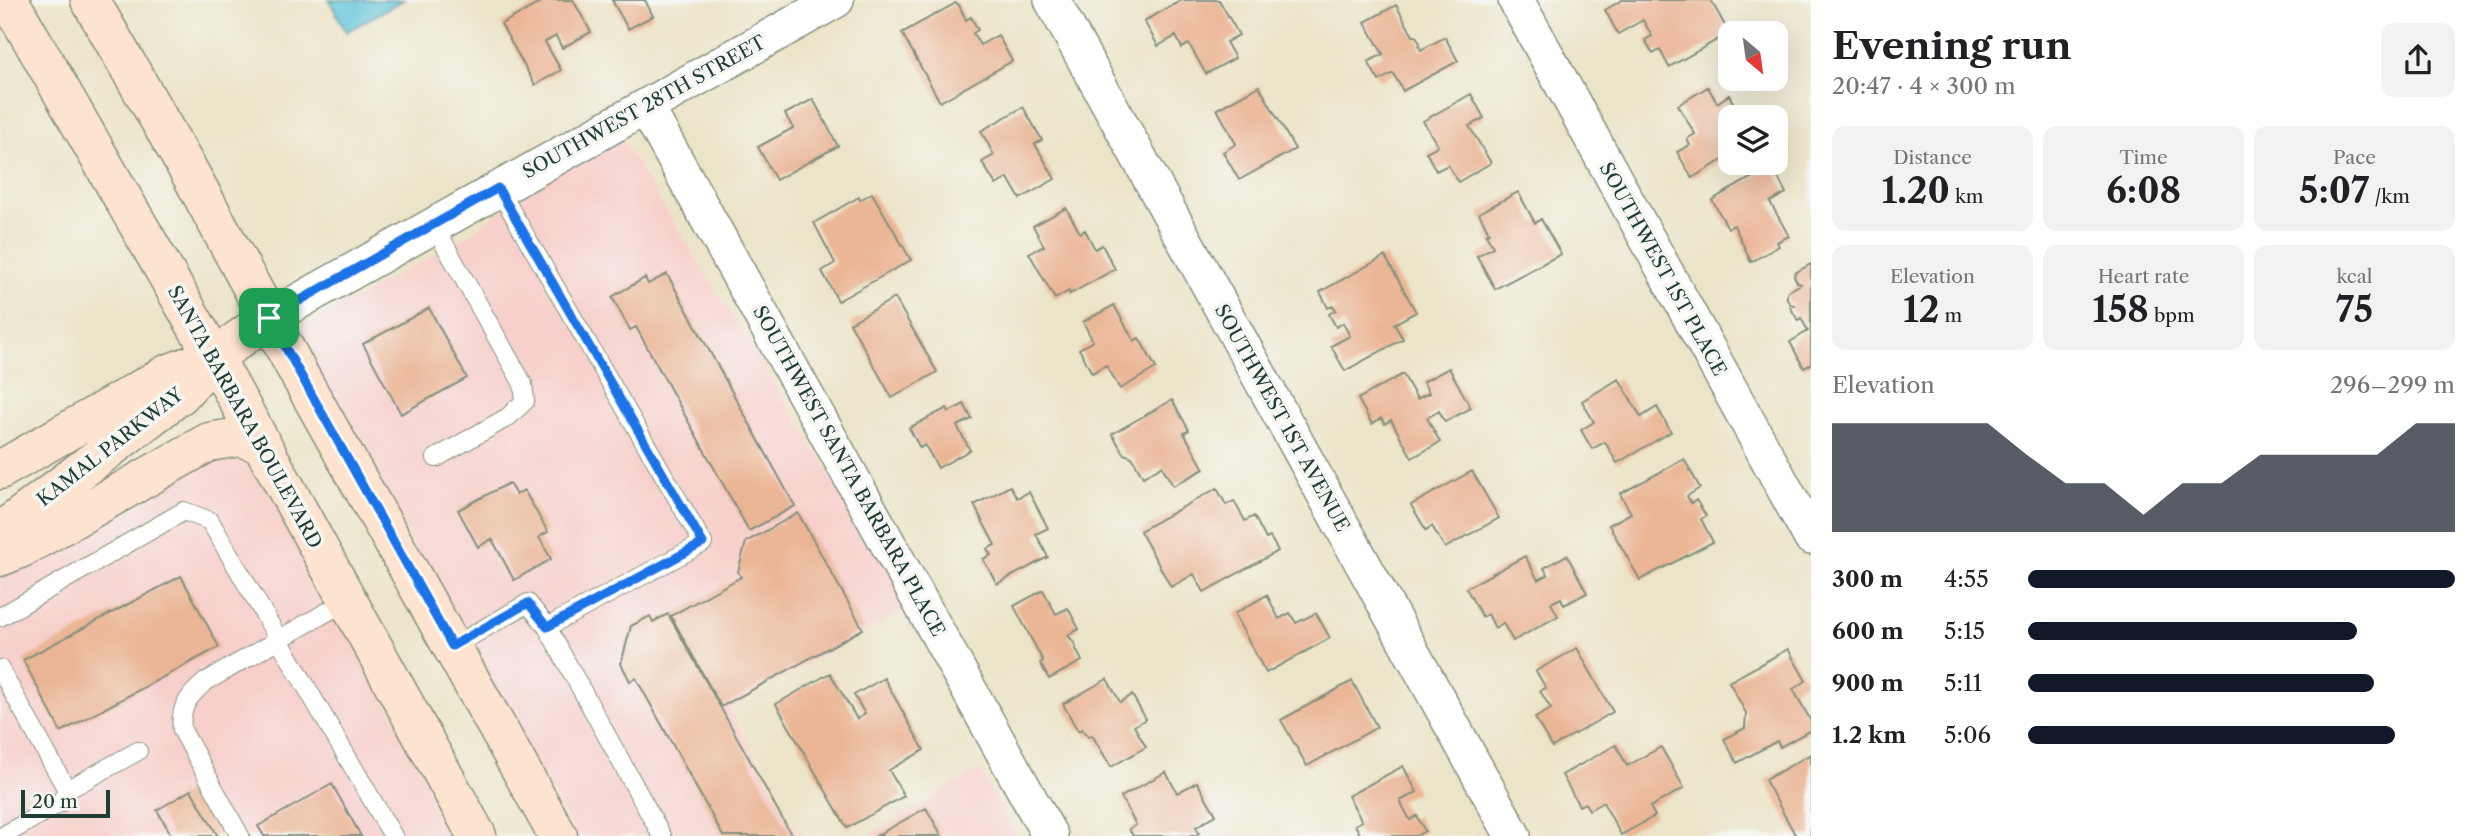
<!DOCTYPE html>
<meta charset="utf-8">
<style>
body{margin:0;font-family:"Libre Caslon Text",serif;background:#f2f2f2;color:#202124;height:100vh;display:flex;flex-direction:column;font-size:26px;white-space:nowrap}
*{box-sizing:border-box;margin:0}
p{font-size:23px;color:#757577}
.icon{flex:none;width:38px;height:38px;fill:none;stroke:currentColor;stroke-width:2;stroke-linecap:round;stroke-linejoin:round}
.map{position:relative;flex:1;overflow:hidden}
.side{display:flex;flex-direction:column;background:#fff;width:665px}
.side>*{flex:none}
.needle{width:46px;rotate:151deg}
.controls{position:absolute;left:1718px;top:21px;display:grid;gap:14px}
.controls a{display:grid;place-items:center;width:70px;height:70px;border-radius:14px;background:#fff;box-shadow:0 7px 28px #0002;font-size:35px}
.scale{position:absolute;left:21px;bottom:18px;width:89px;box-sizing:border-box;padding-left:7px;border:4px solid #1f3d34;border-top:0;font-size:19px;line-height:24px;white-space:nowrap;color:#1f3d34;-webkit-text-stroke:5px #f6f6f2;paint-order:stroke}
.pin{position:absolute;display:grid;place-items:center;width:60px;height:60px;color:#fff;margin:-30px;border-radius:14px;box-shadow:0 4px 10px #0006}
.round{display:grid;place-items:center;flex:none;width:74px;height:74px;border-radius:14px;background:#f2f2f2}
.head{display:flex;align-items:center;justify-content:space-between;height:119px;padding:0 21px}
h1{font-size:38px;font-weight:700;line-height:52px}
.stats{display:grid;grid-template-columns:repeat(3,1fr);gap:10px;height:119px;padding:7px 21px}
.stats div{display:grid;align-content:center;border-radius:14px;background:#f2f2f2;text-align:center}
.stats b{font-size:35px;font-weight:700}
.stats small{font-size:19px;font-weight:400}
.stats p{font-size:19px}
.chart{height:196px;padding:14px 21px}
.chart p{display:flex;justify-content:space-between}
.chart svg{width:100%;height:126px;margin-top:7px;fill:#111827;opacity:.7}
ul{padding:0 21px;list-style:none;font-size:23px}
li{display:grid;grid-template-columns:112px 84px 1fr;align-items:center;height:52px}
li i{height:18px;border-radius:9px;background:#111827}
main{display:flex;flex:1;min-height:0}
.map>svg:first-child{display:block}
</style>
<main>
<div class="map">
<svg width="1811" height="836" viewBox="0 0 1811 836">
<rect width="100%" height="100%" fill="#f6f6f2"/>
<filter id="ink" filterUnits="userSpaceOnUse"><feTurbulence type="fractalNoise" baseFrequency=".0143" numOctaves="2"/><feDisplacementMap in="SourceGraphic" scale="14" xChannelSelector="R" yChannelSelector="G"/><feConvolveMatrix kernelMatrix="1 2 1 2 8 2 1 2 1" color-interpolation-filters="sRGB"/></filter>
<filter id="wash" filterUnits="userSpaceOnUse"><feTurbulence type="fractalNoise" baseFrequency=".00686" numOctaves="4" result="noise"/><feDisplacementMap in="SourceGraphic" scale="28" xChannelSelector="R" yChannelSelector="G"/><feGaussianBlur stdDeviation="1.57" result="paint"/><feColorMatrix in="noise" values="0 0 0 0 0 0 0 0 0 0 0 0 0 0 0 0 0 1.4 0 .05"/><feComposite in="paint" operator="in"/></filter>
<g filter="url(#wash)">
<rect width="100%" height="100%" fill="#ece4c8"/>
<path fill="#f7d0cc" d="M620 137 913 605 729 708 798 836H576L295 333 477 230 552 169Z
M239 454 252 458 459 836H0V576L30 563 206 462Z
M979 770 1017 836H866Z"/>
<path fill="#5cc2da" stroke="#3e8087" stroke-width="2" d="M329 0H403L346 32Z"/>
<g id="blocks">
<path fill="#ebb695" d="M545 0H573L591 32 562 48 556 36 545 42 561 70 535 85 501 24Z
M612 0H645L653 16 628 29Z
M1182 0H1219L1239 35 1226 42 1235 58 1206 74 1189 44 1182 48 1176 36 1158 46 1144 21Z
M1622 0H1711L1729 33 1669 67 1660 50 1653 54 1645 40 1652 36 1643 20 1618 34 1605 10Z
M956 3 959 5 966 20 971 17 978 30 973 33 980 45 998 35 1012 61 940 102 902 33Z
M1396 5 1413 36H1416L1420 43 1419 46 1421 50 1445 37 1458 61 1403 91 1393 73 1379 81 1368 62 1383 54 1365 22Z
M1259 86 1295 149 1239 180 1223 152 1236 144 1217 109Z
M1708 87 1717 103 1729 95 1741 117H1731L1729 123 1731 155 1692 178 1677 152 1690 145 1687 139 1695 134 1678 105Z
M1471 94 1484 118 1469 126 1491 163 1458 182 1448 165 1436 171 1426 152 1438 146 1423 121Z
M813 99 838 146 776 180 758 147 793 128 785 114Z
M1023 107 1042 140 1035 144 1055 179 1020 199 1008 178 996 185 982 162 994 155 981 131Z
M1772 166 1786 193 1770 202 1789 236 1777 242 1779 246 1751 262 1734 225 1728 228 1712 200Z
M1518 192 1535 223 1541 219 1561 254 1495 289 1477 256 1493 247 1486 234 1489 233 1479 213Z
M872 193 911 260 838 301 822 271 835 263 814 223 859 197 860 200Z
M1066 208 1080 233 1085 230 1095 249 1102 245 1115 269 1070 294 1069 291 1055 299 1029 253 1044 246 1033 226Z
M1385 256 1416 312 1394 324 1403 339 1345 371 1331 346 1350 336 1343 323 1336 327 1329 314 1336 310 1333 306 1328 308 1320 292Z
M1811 264V364L1804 368 1790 342 1808 331 1801 318 1798 320 1790 307 1794 305 1790 304 1787 299V292L1801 284 1797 282 1794 276 1795 273Z
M667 274 795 506 749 531 636 327 630 330 612 297 645 278 648 284Z
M895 298 937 372 892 398 850 323Z
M1114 305 1134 341 1139 338 1156 368 1120 389 1106 365 1092 373 1079 349 1093 341 1083 322Z
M429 308 467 378 401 414 363 344Z
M1449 368 1471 408 1445 422 1439 411 1427 418 1440 442 1412 458 1391 420 1385 424 1381 418 1372 424 1358 399 1403 374 1417 399 1429 393 1423 382Z
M1619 379 1641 417 1657 407 1671 432 1617 463 1605 442 1592 449 1581 430 1594 422 1582 401Z
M1172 400 1189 430 1184 433 1204 469 1173 486 1162 466 1143 477 1132 457 1124 454 1112 434Z
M964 404 972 419 957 426 970 450 938 468 925 445 920 448 909 428 947 408 949 412Z
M1684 459 1700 488 1687 496 1691 503 1696 500 1706 516 1701 519 1713 542 1640 580 1609 525 1631 513 1620 494Z
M1472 471 1499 518 1445 548 1432 526 1426 530 1411 505Z
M509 483 516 495 524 490 548 532 539 537 551 559 514 580 492 539 478 547 458 510Z
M1010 486 1017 498 1029 492 1048 528 1036 534 1048 557 997 584 983 559 991 555 987 549 995 545 974 505Z
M1217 488 1226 505 1234 501 1245 521 1254 516 1266 539 1270 537 1278 551 1204 592 1194 574 1171 587 1140 531Z
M798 513 863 629 721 707 671 616 741 577 738 572 746 542Z
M1567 555 1587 593 1564 605 1561 598 1551 603 1558 616 1513 641 1503 623 1495 628 1488 614 1482 617 1466 588 1525 556 1538 580 1548 575 1544 568Z
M181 576 219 647 61 732 23 660Z
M1043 590 1056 614 1068 608 1079 629 1068 635 1076 646V649L1082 661 1049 679 1040 663 1043 661 1014 606Z
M1267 595 1279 619 1290 613 1296 623 1316 613 1330 638 1266 673 1234 614Z
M668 614 693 658 792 836H723L636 678 630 681 621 664 631 626 650 616 653 622Z
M1577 648 1613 712 1552 747 1535 718 1551 709 1540 691 1546 688 1536 671Z
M1788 649 1806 681 1793 689 1811 721V730L1780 747 1777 741 1737 763 1724 739 1745 728 1746 713 1729 682Z
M830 673 857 719 865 714 854 695 884 678 924 750 889 770 904 796 847 828 776 704Z
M1107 679 1120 702 1132 695 1146 719 1134 726 1146 747 1111 767 1092 735 1088 737 1082 729 1078 731 1063 704Z
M1352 681 1377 727 1307 766 1281 720Z
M1616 745 1627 766 1661 747 1684 788 1650 807 1655 816 1621 835 1603 802 1589 810 1585 803 1579 806 1562 775Z
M1811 754V836H1796L1765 780Z
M1403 766 1417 792 1400 801 1410 820 1417 816 1425 831 1416 836H1361L1355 825 1362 821 1348 796Z
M1166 772 1177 793 1197 782 1216 815 1196 827 1199 833 1194 836H1133L1129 829 1136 825 1121 797Z
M332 784 361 836H264L258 826Z
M191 790 218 836H172L157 810Z
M926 808 942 836H876Z"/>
</g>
</g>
<g filter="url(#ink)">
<use href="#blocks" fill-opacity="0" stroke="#86907e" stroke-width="2"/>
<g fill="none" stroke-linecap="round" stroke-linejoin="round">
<defs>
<path id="lane" d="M498 188 703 543 547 627 662 836
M433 224 523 384 525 401 508 417 436 458
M0 617 184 511 210 521 393 836
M452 647 528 603 547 627
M0 669 67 790 61 802 3 836
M67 790 138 751
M240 836 182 730C179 707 189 696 205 682L346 601"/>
<path id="street" d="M1052 0 1513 836
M1516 0 1811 537
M646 107 1050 836
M269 318 836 0"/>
<path id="secondary" d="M9 0 214 357 477 836
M90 0 191 175 301 378 558 836
M0 470 167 374 202 361
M0 532 180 395 214 357 269 318
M0 557 22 548 209 442 239 437 262 444"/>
</defs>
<use href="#lane" stroke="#86907e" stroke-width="20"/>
<use href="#street" stroke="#86907e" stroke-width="38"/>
<use href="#secondary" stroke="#86907e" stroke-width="41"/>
<use href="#lane" stroke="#fff" stroke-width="18"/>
<use href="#street" stroke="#fff" stroke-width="35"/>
<use href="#secondary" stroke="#fde4d0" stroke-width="38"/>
</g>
</g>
<g fill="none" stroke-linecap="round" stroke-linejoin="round" filter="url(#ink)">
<defs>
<path id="route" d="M498 188 703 543 547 627 528 603 452 646 269 318Z"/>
</defs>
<use href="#route" stroke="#fff" stroke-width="14"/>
<use href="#route" stroke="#1a73e8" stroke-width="9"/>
</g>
<g text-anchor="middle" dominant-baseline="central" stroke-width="7" stroke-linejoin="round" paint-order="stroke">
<g font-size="19" fill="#1f3d34" stroke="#f6f6f2">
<text transform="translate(644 107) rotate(-29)">SOUTHWEST 28TH STREET</text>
<text transform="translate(1663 269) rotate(61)">SOUTHWEST 1ST PLACE</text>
<text transform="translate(245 417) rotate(61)">SANTA BARBARA BOULEVARD</text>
<text transform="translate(1282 418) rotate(61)">SOUTHWEST 1ST AVENUE</text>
<text transform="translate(110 447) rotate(-38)">KAMAL PARKWAY</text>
<text transform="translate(849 471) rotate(61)">SOUTHWEST SANTA BARBARA PLACE</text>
</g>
</g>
</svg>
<div class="controls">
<a><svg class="needle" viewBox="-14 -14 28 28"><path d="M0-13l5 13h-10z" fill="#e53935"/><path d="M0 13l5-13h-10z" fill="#757577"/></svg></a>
<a><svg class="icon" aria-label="layers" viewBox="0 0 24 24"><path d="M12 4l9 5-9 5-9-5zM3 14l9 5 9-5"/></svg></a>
</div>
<div class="scale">20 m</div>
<div class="pin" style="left:269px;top:318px;background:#1e9e55"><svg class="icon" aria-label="arrive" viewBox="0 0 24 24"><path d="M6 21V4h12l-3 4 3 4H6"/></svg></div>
</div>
<section class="side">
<div class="head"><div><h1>Evening run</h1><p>20:47 · 4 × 300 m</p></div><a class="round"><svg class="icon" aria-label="share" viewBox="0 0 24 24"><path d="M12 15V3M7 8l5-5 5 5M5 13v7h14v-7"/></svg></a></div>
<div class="stats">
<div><p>Distance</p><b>1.20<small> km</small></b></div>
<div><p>Time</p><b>6:08</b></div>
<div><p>Pace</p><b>5:07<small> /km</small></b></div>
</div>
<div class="stats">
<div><p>Elevation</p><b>12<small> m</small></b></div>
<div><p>Heart rate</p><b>158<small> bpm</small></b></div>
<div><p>kcal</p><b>75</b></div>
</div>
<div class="chart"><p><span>Elevation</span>296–299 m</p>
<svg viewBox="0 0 160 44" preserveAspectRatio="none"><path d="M0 44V6L10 6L20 6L30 6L40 6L50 17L60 27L70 27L80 38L90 27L100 27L110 17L120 17L130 17L140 17L150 6L160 6V44z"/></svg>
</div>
<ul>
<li><b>300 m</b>4:55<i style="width:100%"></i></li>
<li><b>600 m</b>5:15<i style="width:77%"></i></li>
<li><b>900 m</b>5:11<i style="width:81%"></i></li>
<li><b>1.2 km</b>5:06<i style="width:86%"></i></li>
</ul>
</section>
</main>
